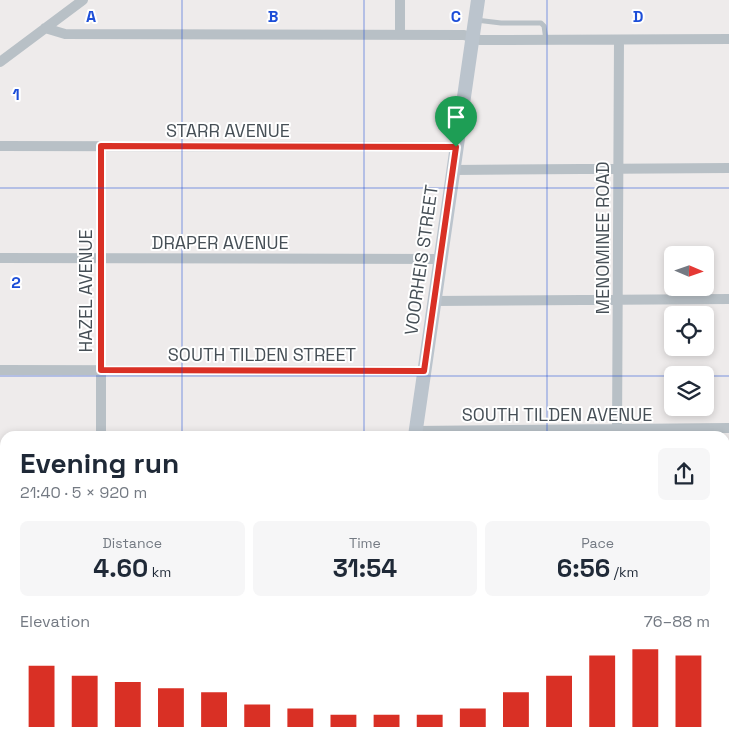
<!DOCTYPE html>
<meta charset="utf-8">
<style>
body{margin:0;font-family:"Space Grotesk",sans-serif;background:#f6f6f7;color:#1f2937;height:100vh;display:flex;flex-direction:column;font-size:19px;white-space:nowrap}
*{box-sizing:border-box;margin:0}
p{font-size:16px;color:#747a83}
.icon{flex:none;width:28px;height:28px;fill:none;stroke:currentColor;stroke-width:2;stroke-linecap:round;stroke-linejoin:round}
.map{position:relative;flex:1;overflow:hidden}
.sheet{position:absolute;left:0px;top:431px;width:730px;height:321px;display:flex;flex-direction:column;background:#fff;border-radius:15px 15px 0 0;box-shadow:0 2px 8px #0003}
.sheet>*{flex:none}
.needle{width:32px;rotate:92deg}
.tools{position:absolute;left:664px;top:246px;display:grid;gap:10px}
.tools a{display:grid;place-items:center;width:50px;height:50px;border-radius:8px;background:#fff;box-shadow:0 2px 8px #0003;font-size:25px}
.pin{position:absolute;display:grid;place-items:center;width:42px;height:42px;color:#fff;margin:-51px -21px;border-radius:50% 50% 50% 0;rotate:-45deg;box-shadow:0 0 5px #0007}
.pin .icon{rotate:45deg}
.round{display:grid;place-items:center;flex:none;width:52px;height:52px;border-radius:8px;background:#f6f6f7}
.summary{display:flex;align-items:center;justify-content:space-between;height:85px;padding:0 20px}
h1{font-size:28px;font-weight:600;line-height:38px}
.metrics{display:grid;grid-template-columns:repeat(3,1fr);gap:8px;height:85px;padding:5px 20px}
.metrics div{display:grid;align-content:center;border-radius:8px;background:#f6f6f7;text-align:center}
.metrics b{font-size:25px;font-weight:600}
.metrics small{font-size:14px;font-weight:400}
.metrics p{font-size:14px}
.chart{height:140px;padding:10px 20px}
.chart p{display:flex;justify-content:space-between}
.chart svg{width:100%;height:90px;margin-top:5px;stroke:#d93025;stroke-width:6}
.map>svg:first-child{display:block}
</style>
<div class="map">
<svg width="729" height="752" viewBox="0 0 729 752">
<rect width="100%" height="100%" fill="#eeebeb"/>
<path fill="#f8f2e5" d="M729 549V696H725V550Z
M22 748H175L172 752H20Z
M263 748H353L351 752H262Z
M387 748H609V752H390Z"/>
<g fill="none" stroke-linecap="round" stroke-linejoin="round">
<defs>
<path id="highway" d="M0 715H5
M725 715H729"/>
</defs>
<use href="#highway" stroke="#748aa1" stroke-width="19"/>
<path stroke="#b8c0c6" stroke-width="5" d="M476 20 501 23H541L544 26 546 40
M725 606 729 605
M726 711 729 680
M75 748 87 751
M320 748 322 749
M679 748 680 750 729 749
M421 749H614
M34 752 37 748
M159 752 161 748
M279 752V748"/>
<path stroke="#b8c0c6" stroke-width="10" d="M45 28 65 34 464 35 480 40 729 39
M400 35V0
M0 62 83 0
M0 146 456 147
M453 170 729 168
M0 258 440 259
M434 301 729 299
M0 370 424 371
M415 431 729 428
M101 436V146
M617 436 619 40
M0 482H5
M725 543H729
M0 594H5
M381 748 384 752
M87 752 89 748
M226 752 228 748
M614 752V748"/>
<path stroke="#bbc4cd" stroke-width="14" d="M415 436 478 0
M357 752 358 748"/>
<use href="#highway" stroke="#889fb5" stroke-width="18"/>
</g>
<path fill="#aaacb1" d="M727 609H729V655H727Z
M0 651H5V677H0Z"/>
<path fill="#8b8c90" d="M143 748H147L144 752H141Z"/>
<path fill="#c6c8ce" stroke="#8b8c90" d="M727 609H729V647H727Z
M0 651H5V671H0Z
M0 740H5V748H7V752H0Z
M42 748H50L60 752H41Z
M128 748H143L141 752H125Z
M291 748H310L309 752H290Z
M326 748H339L338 752H320L321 750 324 749Z
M632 748H668V750H670V752H632Z"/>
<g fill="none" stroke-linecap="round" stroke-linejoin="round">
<defs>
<path id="route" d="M101 146 456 147 424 371 101 370Z"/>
</defs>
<use href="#route" stroke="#fff" stroke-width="10"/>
<use href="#route" stroke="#d93025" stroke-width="6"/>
</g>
<path fill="none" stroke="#1d4ed8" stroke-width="1" stroke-opacity="0.55" d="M182 0V436M364 0V436M547 0V436M0 188H729M0 376H672M705 376H729M0 564H5M725 564H729M182 748V752M364 748V752M547 748V752"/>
<g text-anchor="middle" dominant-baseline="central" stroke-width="4" stroke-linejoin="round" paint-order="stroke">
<g font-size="18" fill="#464f56" stroke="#fff">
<text x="228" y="130">STARR AVENUE</text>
<text transform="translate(602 238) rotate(-90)">MENOMINEE ROAD</text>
<text x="220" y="242">DRAPER AVENUE</text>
<text transform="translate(421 260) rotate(-82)">VOORHEIS STREET</text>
<text transform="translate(85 291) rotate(-90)">HAZEL AVENUE</text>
<text x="262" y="354">SOUTH TILDEN STREET</text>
<text x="557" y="414">SOUTH TILDEN AVENUE</text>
</g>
</g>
<g font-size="16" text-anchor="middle" font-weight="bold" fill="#1d4ed8" stroke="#fff" stroke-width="4" stroke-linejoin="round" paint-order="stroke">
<text x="91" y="22">A</text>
<text x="273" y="22">B</text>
<text x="456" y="22">C</text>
<text x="638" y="22">D</text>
<text x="16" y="100">1</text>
<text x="16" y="288">2</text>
</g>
</svg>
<div class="tools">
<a><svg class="needle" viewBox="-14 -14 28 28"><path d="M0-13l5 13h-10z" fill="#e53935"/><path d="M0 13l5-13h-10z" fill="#747a83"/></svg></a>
<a><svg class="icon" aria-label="locate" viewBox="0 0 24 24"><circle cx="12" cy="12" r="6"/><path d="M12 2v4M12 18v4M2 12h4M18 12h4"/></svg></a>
<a><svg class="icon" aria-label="layers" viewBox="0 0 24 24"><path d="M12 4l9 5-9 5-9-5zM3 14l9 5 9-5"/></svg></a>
</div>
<div class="pin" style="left:456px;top:147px;background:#1e9e55"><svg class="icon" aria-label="arrive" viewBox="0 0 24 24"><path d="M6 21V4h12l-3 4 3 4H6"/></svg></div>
<section class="sheet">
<div class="summary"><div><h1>Evening run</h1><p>21:40 · 5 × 920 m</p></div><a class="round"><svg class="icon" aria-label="share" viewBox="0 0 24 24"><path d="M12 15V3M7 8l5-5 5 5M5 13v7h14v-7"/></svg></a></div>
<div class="metrics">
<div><p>Distance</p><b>4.60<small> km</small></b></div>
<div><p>Time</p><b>31:54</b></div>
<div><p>Pace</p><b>6:56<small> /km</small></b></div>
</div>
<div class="chart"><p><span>Elevation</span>76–88 m</p>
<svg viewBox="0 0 160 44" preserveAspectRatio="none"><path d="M5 44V14M15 44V19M25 44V22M35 44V25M45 44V27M55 44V33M65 44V35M75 44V38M85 44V38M95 44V38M105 44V35M115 44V27M125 44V19M135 44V9M145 44V6M155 44V9"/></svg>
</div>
</section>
</div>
